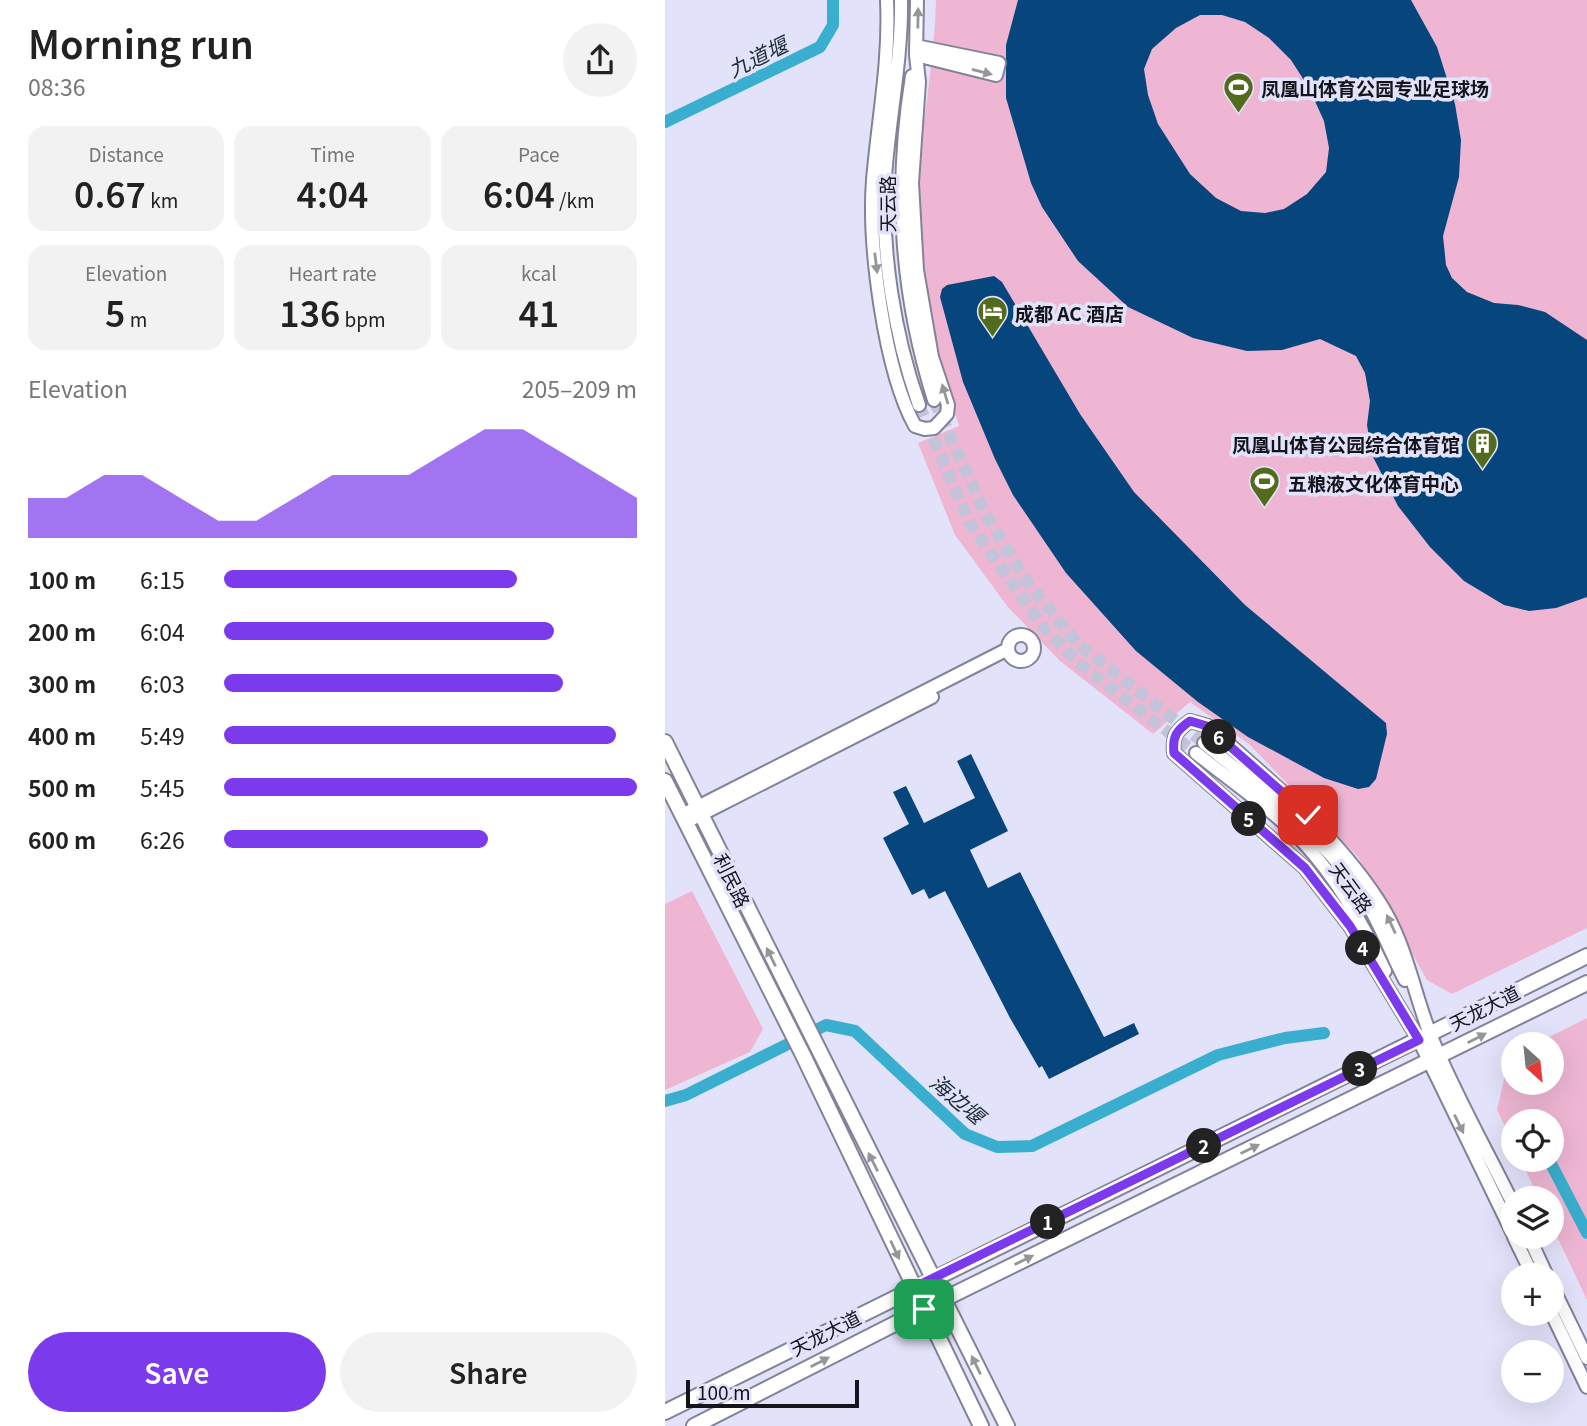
<!DOCTYPE html>
<meta charset="utf-8">
<style>
body{margin:0;font-family:Georgia,"Noto Sans SC",serif;background:#f2f2f2;color:#222;height:100vh;display:flex;flex-direction:column;font-size:26px;white-space:nowrap}
*{box-sizing:border-box;margin:0}
p{font-size:23px;color:#767676}
.icon{flex:none;width:38px;height:38px;fill:none;stroke:currentColor;stroke-width:2;stroke-linecap:round;stroke-linejoin:round}
.map{position:relative;flex:1;overflow:hidden}
.sheet{display:flex;flex-direction:column;background:#fff;width:665px}
.sheet>*{flex:none}
.needle{width:46px;rotate:153deg}
.tools{position:absolute;left:836px;top:1032px;display:grid;gap:14px}
.tools a{display:grid;place-items:center;width:63px;height:63px;border-radius:50%;background:#fff;box-shadow:0 7px 28px #0002;font-size:35px}
.scale{position:absolute;left:21px;bottom:18px;width:173px;box-sizing:border-box;padding-left:7px;border:4px solid #14151c;border-top:0;font-size:19px;line-height:24px;white-space:nowrap;color:#14151c;-webkit-text-stroke:5px #e2e3fa;paint-order:stroke}
.pin{position:absolute;display:grid;place-items:center;width:60px;height:60px;color:#fff;margin:-30px;border-radius:14px;box-shadow:0 4px 10px #0006}
.km{position:absolute;width:35px;height:35px;margin:-18px;border-radius:50%;background:#222;color:#fff;font-size:19px;line-height:35px;text-align:center}
.round{display:grid;place-items:center;flex:none;width:74px;height:74px;border-radius:37px;background:#f2f2f2}
.summary{display:flex;align-items:center;justify-content:space-between;height:119px;padding:0 28px}
h1{font-size:38px;font-weight:600;line-height:52px}
.stats{display:grid;grid-template-columns:repeat(3,1fr);gap:10px;height:119px;padding:7px 28px}
.stats div{display:grid;align-content:center;border-radius:18px;background:#f2f2f2;text-align:center}
.stats b{font-size:35px;font-weight:600}
.stats small{font-size:19px;font-weight:400}
.stats p{font-size:19px}
.chart{height:196px;padding:14px 28px}
.chart p{display:flex;justify-content:space-between}
.chart svg{width:100%;height:126px;margin-top:7px;fill:#7c3aed;opacity:.7}
.button{display:flex;gap:14px;margin-top:auto;padding:14px 28px}
.button a{flex:1;height:80px;border-radius:42px;background:#7c3aed;color:#fff;font-size:28px;font-weight:600;line-height:80px;text-align:center}
.button a+a{background:#f2f2f2;color:#222}
ul{padding:0 28px;list-style:none;font-size:23px}
li{display:grid;grid-template-columns:112px 84px 1fr;align-items:center;height:52px}
li i{height:18px;border-radius:9px;background:#7c3aed}
main{display:flex;flex:1;min-height:0}
.map>svg:first-child{display:block}
</style>
<main>
<section class="sheet">
<div class="summary"><div><h1>Morning run</h1><p>08:36</p></div><a class="round"><svg class="icon" aria-label="share" viewBox="0 0 24 24"><path d="M12 15V3M7 8l5-5 5 5M5 13v7h14v-7"/></svg></a></div>
<div class="stats">
<div><p>Distance</p><b>0.67<small> km</small></b></div>
<div><p>Time</p><b>4:04</b></div>
<div><p>Pace</p><b>6:04<small> /km</small></b></div>
</div>
<div class="stats">
<div><p>Elevation</p><b>5<small> m</small></b></div>
<div><p>Heart rate</p><b>136<small> bpm</small></b></div>
<div><p>kcal</p><b>41</b></div>
</div>
<div class="chart"><p><span>Elevation</span>205–209 m</p>
<svg viewBox="0 0 160 44" preserveAspectRatio="none"><path d="M0 44V30L10 30L20 22L30 22L40 30L50 38L60 38L70 30L80 22L90 22L100 22L110 14L120 6L130 6L140 14L150 22L160 30V44z"/></svg>
</div>
<ul>
<li><b>100 m</b>6:15<i style="width:71%"></i></li>
<li><b>200 m</b>6:04<i style="width:80%"></i></li>
<li><b>300 m</b>6:03<i style="width:82%"></i></li>
<li><b>400 m</b>5:49<i style="width:95%"></i></li>
<li><b>500 m</b>5:45<i style="width:100%"></i></li>
<li><b>600 m</b>6:26<i style="width:64%"></i></li>
</ul>
<div class="button"><a>Save</a><a>Share</a></div>
</section>
<div class="map">
<svg width="922" height="1426" viewBox="0 0 922 1426">
<rect width="100%" height="100%" fill="#e2e3fa"/>
<path fill="#eeb6d3" d="M271 0H922V928L787 994 762 980 693 857 585 745 525 702 488 734 395 661 343 607 290 535 253 443 294 426C266 339 249 256 255 164 259 109 270 55 271 0Z
M27 891 98 1029 85 1052 0 1090V904Z
M922 1018V1300L887 1226V1199H874L856 1160H887V1122H849V1145L832 1110 844 1057 849 1054V1083H887V1045H868Z"/>
<g fill="none" stroke-linecap="round" stroke-linejoin="round">
<path stroke="#3aaece" stroke-width="12" d="M0 122 155 47 168 25V0
M0 1101 21 1095 161 1025 190 1031 300 1134 332 1147 367 1146 553 1055 620 1038 659 1033
M884 1160 922 1233"/>
</g>
<path fill="#06467d" fill-rule="evenodd" d="M353 0H746L772 47 790 104 796 140 794 177 778 236 781 265 787 278 802 292 829 303 853 305 880 312 922 340V597L891 608 864 611 839 605 799 581 765 547 733 506 707 455 702 425 705 401 700 373 691 356 655 339 617 350 582 351 528 338 463 307 413 261 377 207 366 183 341 98V45ZM535 15H557L580 22 604 38 626 60 644 88 659 121 664 148 661 172 642 194 619 209 600 213 576 211 551 198 525 174 493 124 483 95 479 69 487 49 511 28Z
M329 276 337 282 415 414 469 492 580 605 721 723 722 734 711 779 704 787 693 789 659 778 583 737 533 702 471 651 401 573 348 495 330 459 298 382 275 297 277 289 282 285Z
M306 754 343 831 305 850 323 888 355 872 439 1037 469 1023 474 1034 384 1079 377 1066 374 1068 345 1018 280 891 264 899 259 889 247 895 218 838 244 824 228 792 241 786 259 823 310 798 292 761Z"/>
<g fill="none" stroke-linecap="round" stroke-linejoin="round">
<path stroke="#c3c4d9" stroke-width="12" stroke-dasharray="12 6" stroke-linecap="butt" d="M269 400 320 513 361 580 412 643 539 743
M254 405 304 522 378 627 417 666 531 753"/>
<defs>
<path id="minor" d="M222 0C225 61 213 120 208 180 203 244 219 370 250 426L260 429 269 428 282 414 283 405 267 357 252 270 247 183 254 82 251 55 331 75 334 63 251 46
M236 0C237 59 224 118 220 177 216 251 229 334 254 405
M251 54 252 0
M247 76C229 188 235 292 269 400
M343 648a13 13 0 1 1 26 0a13 13 0 1 1-26 0Z
M539 743C599 792 665 840 705 908 718 931 728 957 740 980
M531 753C567 782 608 809 639 843 673 880 699 926 720 971
M17 815 343 649
M27 819 267 697
M849 1206C821 1149 789 1093 765 1034 748 990 740 940 713 900 668 831 604 780 543 726L525 721C512 730 507 736 509 753L640 868 685 926 754 1040 849 1236
M849 1237 868 1276
M864 1237 882 1276
M887 1286 922 1358
M887 1314 922 1387"/>
<path id="major" d="M0 742 342 1426
M0 781 138 1055 316 1426
M0 1412 922 956
M29 1426 259 1309 922 983"/>
</defs>
<use href="#minor" stroke="#828397" stroke-width="16"/>
<use href="#major" stroke="#828397" stroke-width="18"/>
<use href="#minor" stroke="#fff" stroke-width="12"/>
<use href="#major" stroke="#fff" stroke-width="14"/>
</g>
<defs><path id="oneway-solid" d="M-6-.8H1V-3.2L6.5 0L1 3.2V.8H-6Z" transform="scale(1.75)"/></defs>
<g fill="#959699">
<use href="#oneway-solid" transform="translate(253 18) rotate(-89)"/>
<use href="#oneway-solid" transform="translate(317 72) rotate(14)"/>
<use href="#oneway-solid" transform="translate(211 263) rotate(83)"/>
<use href="#oneway-solid" transform="translate(280 394) rotate(-107)"/>
<use href="#oneway-solid" transform="translate(726 924) rotate(-115)"/>
<use href="#oneway-solid" transform="translate(106 957) rotate(-116)"/>
<use href="#oneway-solid" transform="translate(812 1038) rotate(-27)"/>
<use href="#oneway-solid" transform="translate(794 1124) rotate(64)"/>
<use href="#oneway-solid" transform="translate(585 1149) rotate(-26)"/>
<use href="#oneway-solid" transform="translate(208 1162) rotate(-117)"/>
<use href="#oneway-solid" transform="translate(230 1250) rotate(65)"/>
<use href="#oneway-solid" transform="translate(359 1260) rotate(-26)"/>
<use href="#oneway-solid" transform="translate(155 1362) rotate(-27)"/>
<use href="#oneway-solid" transform="translate(311 1365) rotate(-116)"/>
</g>
<g fill="none" stroke-linecap="round" stroke-linejoin="round">
<defs>
<path id="route" d="M259 1309 248 1288 754 1040 685 926 640 868 509 753C507 736 512 730 525 721L542 726 643 815"/>
</defs>
<use href="#route" stroke="#fff" stroke-width="14"/>
<use href="#route" stroke="#7c3aed" stroke-width="9"/>
</g>
<defs>
<symbol id="stadium-pin" viewBox="-11 -11 22 30"><path d="M0 17L-7.5 6A9.5 9.5 0 1 1 7.5 6Z" fill="#526b1d" stroke="#e2e3fa"/><path d="M0-5a6.5 5 0 1 0 0 10a6.5 5 0 1 0 0-10ZM-3.5-1.8h7v3.6h-7Z" fill="#fff"/></symbol>
<symbol id="hotel-pin" viewBox="-11 -11 22 30"><path d="M0 17L-7.5 6A9.5 9.5 0 1 1 7.5 6Z" fill="#526b1d" stroke="#e2e3fa"/><path d="M-6-4.5h1.5V1H6V5H4.5V3h-9V5H-6ZM-4 0a1.8 1.8 0 1 1 3.6 0ZM.5 0V-2.5h3Q6-2.5 6 0Z" fill="#fff"/></symbol>
<symbol id="building-pin" viewBox="-11 -11 22 30"><path d="M0 17L-7.5 6A9.5 9.5 0 1 1 7.5 6Z" fill="#526b1d" stroke="#e2e3fa"/><path d="M-4-6H4V6H1V3H-1V6H-4ZM-2.5-4.3h1.7v1.8h-1.7ZM.8-4.3h1.7v1.8H.8ZM-2.5-1h1.7V.8h-1.7ZM.8-1h1.7V.8H.8Z" fill="#fff"/></symbol>
</defs>
<g fill-rule="evenodd">
<use href="#stadium-pin" x="556" y="70" width="35" height="47"/>
<use href="#hotel-pin" x="310" y="294" width="35" height="47"/>
<use href="#building-pin" x="800" y="426" width="35" height="47"/>
<use href="#stadium-pin" x="582" y="464" width="35" height="47"/>
</g>
<g text-anchor="middle" dominant-baseline="central" stroke-width="7" stroke-linejoin="round" paint-order="stroke">
<g font-size="19" font-weight="bold" fill="#14151c" stroke="#e2e3fa" text-anchor="start">
<text x="596" y="87">凤凰山体育公园专业足球场</text>
<text x="350" y="312">成都 AC 酒店</text>
<text x="795" y="443" text-anchor="end">凤凰山体育公园综合体育馆</text>
<text x="623" y="482">五粮液文化体育中心</text>
</g>
<g font-size="19" fill="#14151c" stroke="#e2e3fa">
<text transform="translate(221 204) rotate(-90)">天云路</text>
<text transform="translate(68 880) rotate(64)">利民路</text>
<text transform="translate(687 887) rotate(54)">天云路</text>
<text transform="translate(819 1007) rotate(-27)">天龙大道</text>
<text transform="translate(160 1332) rotate(-27)">天龙大道</text>
</g>
<g font-size="21" font-style="italic" fill="#1a2d34" stroke="#e2e3fa">
<text transform="translate(92 56) rotate(-26)">九道堰</text>
<text transform="translate(293 1098) rotate(40)">海边堰</text>
</g>
</g>
</svg>
<div class="tools">
<a><svg class="needle" viewBox="-14 -14 28 28"><path d="M0-13l5 13h-10z" fill="#e53935"/><path d="M0 13l5-13h-10z" fill="#767676"/></svg></a>
<a><svg class="icon" aria-label="locate" viewBox="0 0 24 24"><circle cx="12" cy="12" r="6"/><path d="M12 2v4M12 18v4M2 12h4M18 12h4"/></svg></a>
<a><svg class="icon" aria-label="layers" viewBox="0 0 24 24"><path d="M12 4l9 5-9 5-9-5zM3 14l9 5 9-5"/></svg></a>
<a>+</a>
<a>−</a>
</div>
<div class="scale">100 m</div>
<div class="pin" style="left:259px;top:1309px;background:#1e9e55"><svg class="icon" aria-label="arrive" viewBox="0 0 24 24"><path d="M6 21V4h12l-3 4 3 4H6"/></svg></div>
<div class="pin" style="left:643px;top:815px;background:#d93025"><svg class="icon" aria-label="check" viewBox="0 0 24 24"><path d="M5 12l5 5 9-10"/></svg></div>
<b class="km" style="left:383px;top:1222px">1</b>
<b class="km" style="left:539px;top:1146px">2</b>
<b class="km" style="left:695px;top:1069px">3</b>
<b class="km" style="left:698px;top:948px">4</b>
<b class="km" style="left:584px;top:819px">5</b>
<b class="km" style="left:554px;top:737px">6</b>
</div>
</main>
